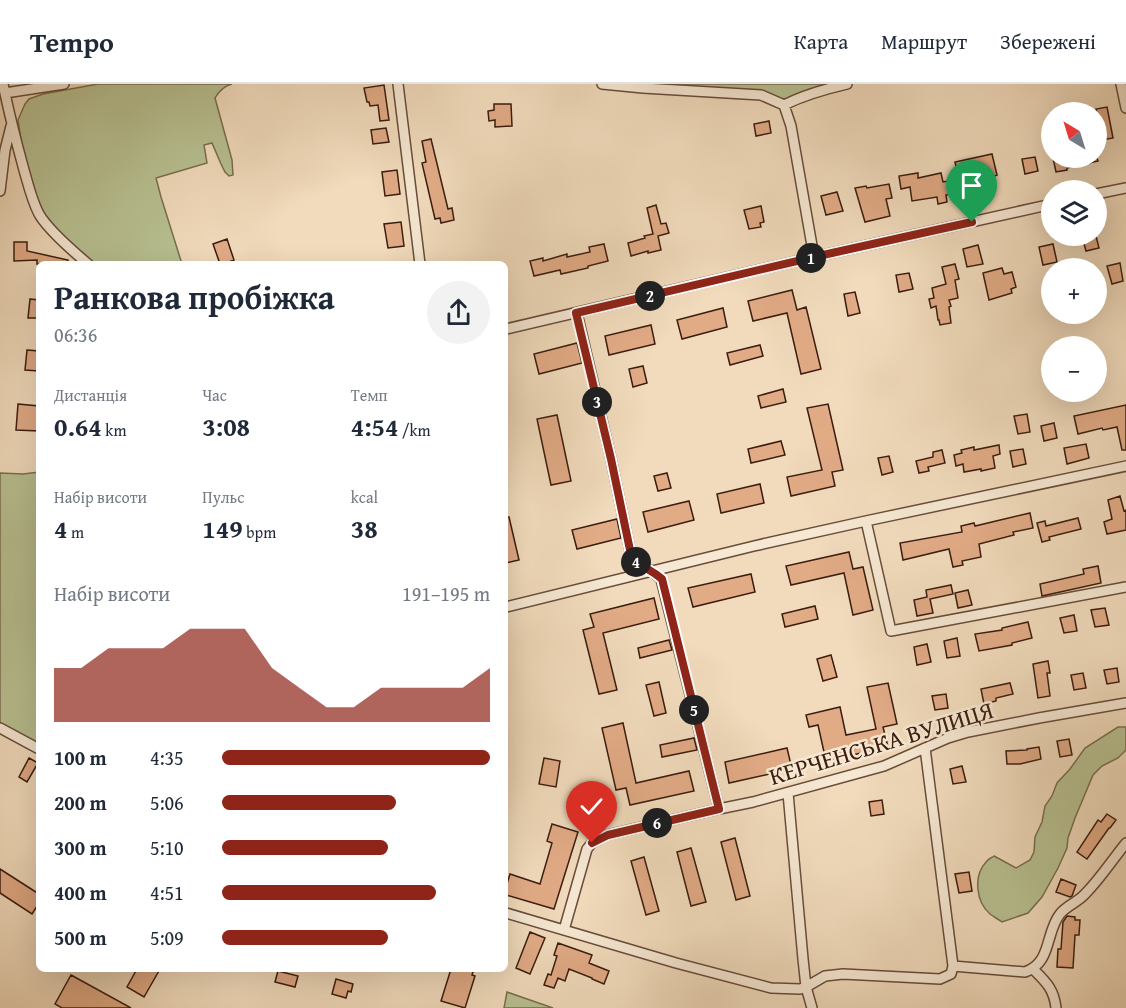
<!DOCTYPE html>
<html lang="uk">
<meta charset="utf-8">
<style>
body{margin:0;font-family:"Gentium Book Plus",serif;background:#f2f2f3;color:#1f2937;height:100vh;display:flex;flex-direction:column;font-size:22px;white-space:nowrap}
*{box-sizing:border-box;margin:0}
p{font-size:20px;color:#747a83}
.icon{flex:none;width:33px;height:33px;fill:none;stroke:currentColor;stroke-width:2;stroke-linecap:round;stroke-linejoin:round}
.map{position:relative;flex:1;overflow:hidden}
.details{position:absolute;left:36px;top:177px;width:472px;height:711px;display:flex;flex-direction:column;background:#fff;border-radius:9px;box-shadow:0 6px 24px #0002}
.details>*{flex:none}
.needle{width:39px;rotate:322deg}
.fabs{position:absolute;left:1041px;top:18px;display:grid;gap:12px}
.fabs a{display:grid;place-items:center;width:66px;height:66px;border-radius:50%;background:#fff;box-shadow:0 6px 24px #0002;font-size:30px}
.pin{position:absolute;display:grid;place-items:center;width:51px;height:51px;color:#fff;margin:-62px -26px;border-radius:50% 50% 50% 0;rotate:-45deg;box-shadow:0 0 6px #0007}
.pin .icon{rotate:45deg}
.km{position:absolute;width:30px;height:30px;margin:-15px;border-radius:50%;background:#222;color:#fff;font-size:16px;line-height:30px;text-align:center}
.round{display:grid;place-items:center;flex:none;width:63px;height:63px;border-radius:32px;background:#f2f2f3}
.summary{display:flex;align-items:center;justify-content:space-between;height:102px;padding:0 18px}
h1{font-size:33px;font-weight:800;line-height:45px}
.stats{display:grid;grid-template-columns:repeat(3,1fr);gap:9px;height:102px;padding:6px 18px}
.stats div{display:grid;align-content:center}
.stats b{font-size:26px;font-weight:800}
.stats small{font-size:16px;font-weight:400}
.stats p{font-size:16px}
.chart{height:168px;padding:12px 18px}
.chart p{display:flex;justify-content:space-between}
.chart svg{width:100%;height:108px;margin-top:6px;fill:#8f2418;opacity:.7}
ul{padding:0 18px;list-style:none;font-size:20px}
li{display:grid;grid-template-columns:96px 72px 1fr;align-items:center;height:45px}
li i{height:15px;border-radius:8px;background:#8f2418}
header{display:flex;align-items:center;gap:36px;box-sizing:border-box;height:84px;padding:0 30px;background:#fff;border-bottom:2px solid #e0e1e3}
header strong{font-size:28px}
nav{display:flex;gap:33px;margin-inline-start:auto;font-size:21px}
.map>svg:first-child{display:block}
</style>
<header>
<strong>Tempo</strong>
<nav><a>Карта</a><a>Маршрут</a><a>Збережені</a></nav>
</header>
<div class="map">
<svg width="1126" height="924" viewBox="0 0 1126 924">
<rect width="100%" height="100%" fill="#f1dbbc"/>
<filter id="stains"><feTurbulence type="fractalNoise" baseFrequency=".00333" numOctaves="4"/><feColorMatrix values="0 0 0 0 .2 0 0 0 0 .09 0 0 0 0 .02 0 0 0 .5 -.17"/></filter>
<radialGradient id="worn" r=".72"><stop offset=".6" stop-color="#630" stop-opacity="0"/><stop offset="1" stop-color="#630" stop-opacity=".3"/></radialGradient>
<path fill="#b8c192" stroke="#7a6e50" stroke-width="1.5" d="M98 0H232C224 2 219 7 215 14L232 76 233 91 229 92 225 88 221 80 212 59 204 61 207 79 156 94 161 113 182 180H97L88 175 47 136 40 125 34 109 23 70 18 36 25 20 29 15 43 10Z
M602 0H847L784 21 772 15Z
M39 388V665L0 644V389L23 390Z
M1118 643H1126V666L1118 674 1102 682 1093 691 1075 734 1068 754 1067 764 1058 784 1042 813 1028 829 1002 838C998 835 994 833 990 830 976 818 973 792 986 778 988 775 991 774 994 772L1016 784 1030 776 1034 768 1035 753 1042 738 1045 722 1052 712 1057 699 1070 685 1085 664Z
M507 908 553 924H504Z"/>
<path fill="#e1ab86" stroke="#3b1c0f" stroke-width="1.5" d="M384 1 389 36 380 37 378 21 370 22 369 18H367L364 4Z
M494 20H511L512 42 495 43V36L489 37 488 27 494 26Z
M1107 23 1113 54 1102 56 1096 25Z
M769 37 771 49 756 52 754 40Z
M386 44 389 58 373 60 371 46Z
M431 55 448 125 452 124 454 136 441 139 440 134 435 135 422 79 426 78 422 57Z
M992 70 997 91 992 93V95L976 99 977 104 946 111 947 118 938 120 937 113 912 117 910 103 901 105 899 92 918 89V94L941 89 943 98 959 95 955 78Z
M1035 73 1038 87 1025 90 1022 75Z
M1053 74H1097L1098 77 1067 84V86L1056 88Z
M397 86 400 110 385 112 382 88Z
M889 100 892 114 886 115 890 132 865 138 855 104 866 102 867 104Z
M837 108 843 127 826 131 821 112Z
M656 121 661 140 666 139 669 149 658 152 661 166 648 169V167L631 172 628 159 645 154 644 152 653 150 647 124Z
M761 122 764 138 760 139 761 143 749 145 744 126Z
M401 138 404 162 388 164 384 140Z
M1082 152H1096L1099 164 1086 167Z
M227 155 234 176 224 180H220L213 160Z
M14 158H27V167L68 176V180H37V176L14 177Z
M604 160 608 177 588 182V184L561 190 560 186 534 192 530 177 543 174V177L567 170V173L590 168 589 163Z
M1053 160 1057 178 1043 181 1039 163Z
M978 161 983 180 967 183 963 165Z
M1120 179 1123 197 1112 200 1107 182Z
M955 180 959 195 955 196 958 214 949 216 951 222 949 223 951 239 940 241 939 236H938L936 222 931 224 929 215 934 214 932 204 946 200 942 183Z
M1002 184 1004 190 1012 188 1016 203 1011 205 1012 209 989 216 983 189Z
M909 189 913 205 899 208 896 191Z
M792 206 797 226 806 223 821 285 801 290 787 229 753 237 748 217Z
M855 208 860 229 848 232 844 210Z
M30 215 39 216V234H28Z
M723 224 727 243 682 255 677 236Z
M651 241 655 260 609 271 605 252Z
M577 259 582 279 539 290 534 270Z
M760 261 763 272 730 281 727 269Z
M27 266 39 267V287L25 286Z
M643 282 647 299 633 303 629 285Z
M783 305 786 318 761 324 758 312Z
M18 320 39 322V347L16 346Z
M828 320 843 386 832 388 835 402 791 412 787 393 822 386 807 324Z
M1126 321V366H1122L1117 343 1103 346 1102 344 1078 350 1074 332Z
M1027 330 1030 348 1018 350 1014 332Z
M557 331 571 397 551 401 537 335Z
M1054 339 1057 354 1044 357 1041 342Z
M781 357 785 371 751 379 748 365Z
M1086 360 1089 374 1067 380 1064 364Z
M999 361 1000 370 993 372 995 384 981 387V385L964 388 963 380 956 382 954 371 962 369 961 366 974 363V366Z
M1023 365 1026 380 1013 383 1010 367Z
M942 366 945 379 928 383 929 387 919 389 916 377 933 373V368Z
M889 372 893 388 882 391 878 374Z
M667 389 671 404 658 407 654 392Z
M760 400 764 419 721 429 717 410Z
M1120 412 1124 427 1126 426V446L1107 450 1104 438 1112 435 1108 416Z
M689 417 694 436 648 448 643 428Z
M1030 429 1033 444 1013 448 1014 451 979 460 981 473 962 477 963 481 953 483 949 465 903 476 900 459 962 448 961 442 974 439 975 442Z
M506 433H509L519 476 506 479Z
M1078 434 1081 445 1049 453 1050 456 1042 458 1037 439 1045 437 1046 442Z
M617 435 621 454 577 465 572 446Z
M849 468 853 485 863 483 873 526 853 531 844 489 791 501 786 482Z
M1098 482 1101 499 1042 512 1040 500 1084 490 1083 485Z
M751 490 755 508 693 523 688 504Z
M951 501 953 510 930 515 933 529 917 532 914 516 927 513 926 506Z
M968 506 972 521 958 524 955 509Z
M654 514 659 535 603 549 617 606 599 610 583 546 594 543 590 530Z
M815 522 818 535 785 543 782 530Z
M1105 524 1109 541 1095 543 1091 526Z
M1074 531 1077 547 1064 549 1060 534Z
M1028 538 1032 554 1012 559V561L979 567 975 550 1002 546V544Z
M957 554 960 572 947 574 944 557Z
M669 556 672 566 640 574 638 564Z
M927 560 931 578 917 581 914 563Z
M831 571 837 593 823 597 817 575Z
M1048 577 1050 589H1047L1050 612 1038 614 1033 580Z
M1117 584 1119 598 1107 600 1104 586Z
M1083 589 1086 604 1074 606 1071 591Z
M659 598 666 629 654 632 646 601Z
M888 599 897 640 883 643 888 663 826 677 818 641 809 643 806 631 840 623 846 651 876 645 867 603Z
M1010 599 1013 610 996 614V617L984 620 981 605Z
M946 610 948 624 935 626 932 612Z
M623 639 636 699 689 687 694 707 630 721 626 704 616 706 602 644Z
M694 654 697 666 662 673 660 661Z
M1069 655 1072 671 1060 673 1057 657Z
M1039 663 1041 675 1020 680H1007L1006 667 1027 666V665Z
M787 664 792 685 729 699 725 678Z
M29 674 38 679 27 698 19 693Z
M544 674 560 677 556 703 539 700Z
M962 682 966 698 953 700 950 685Z
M882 716 884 730 871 732 869 718Z
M1107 730 1116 736 1110 744H1109L1087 775 1077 768 1098 736 1101 738Z
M552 740 578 748 554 825 506 811V803L510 790 540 800 552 759 547 757Z
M735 754 750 812 736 816 721 758Z
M691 764 706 818 691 822 677 768Z
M644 773 659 827 646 831 631 777Z
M0 785 39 810V819L32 830 0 809Z
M969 788 972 807 959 809 955 790Z
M1061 795 1076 801 1072 812 1070 813 1056 808Z
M1067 832 1075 833V836H1080L1079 851H1075L1073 884 1057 883 1058 865H1061L1063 838Z
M530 848 545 854 530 890 516 884Z
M558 859 592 871 589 879 609 887 604 900 592 895V894L569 885 565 897 558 894 554 904 544 901 548 890 551 891 557 872 554 871Z
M137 885H160L144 913 127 903Z
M451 885H474L472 891 475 892 465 924 441 917Z
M278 887 298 892 295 903 275 898Z
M71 891 131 924H62L55 920Z
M336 895 353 900 351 908 348 907 346 914 332 910Z"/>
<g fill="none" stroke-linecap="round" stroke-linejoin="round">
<defs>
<path id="street" d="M3 0C9 29 16 57 24 86 28 100 32 117 39 130 47 144 75 169 88 180
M398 0 420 180
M602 0 643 4 761 11 784 21
M1121 0 1126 24
M5 9 64 0
M784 21 791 42 814 173
M784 21C804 11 825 5 847 0
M0 107 5 66 11 42
M1096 110 1126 104
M506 245 814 173 1052 120
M866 437 891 547 1126 503
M506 523 754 462 866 437 1126 382
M0 644 39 665
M788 709 803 875 806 903 812 924
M719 725 753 718 884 682 948 654 968 648 1039 634 1126 619
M506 829 676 879 771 904 800 905 806 903 825 892 843 890 940 895 951 890 953 882 925 664
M564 846 587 765 592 759 607 751 719 725 661 495C648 481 639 486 630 466L611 375 577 229
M953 882 1025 888C1052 879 1045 849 1060 830 1066 822 1078 818 1085 810 1101 794 1112 776 1126 759
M1033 885C1046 898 1054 905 1056 924"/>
</defs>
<use href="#street" stroke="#684c3a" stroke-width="12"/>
<use href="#street" stroke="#f6e8d3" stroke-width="9"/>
</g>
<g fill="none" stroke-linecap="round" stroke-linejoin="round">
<defs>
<path id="route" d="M592 759 608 751 719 725 662 495C648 482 639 486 630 466L611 375 576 229 814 173 972 138"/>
</defs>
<use href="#route" stroke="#fff" stroke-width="12"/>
<use href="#route" stroke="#8f2418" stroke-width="8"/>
</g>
<g text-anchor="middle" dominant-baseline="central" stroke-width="5" stroke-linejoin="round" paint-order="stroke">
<g font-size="24" fill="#3b1c0f" stroke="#f6e8d3">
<text transform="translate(881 659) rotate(-17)">КЕРЧЕНСЬКА ВУЛИЦЯ</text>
</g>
</g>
<rect width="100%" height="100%" filter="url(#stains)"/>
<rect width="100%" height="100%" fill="url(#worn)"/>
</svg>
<div class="fabs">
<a><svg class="needle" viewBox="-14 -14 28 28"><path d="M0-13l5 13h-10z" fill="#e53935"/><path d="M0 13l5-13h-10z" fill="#747a83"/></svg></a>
<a><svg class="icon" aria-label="layers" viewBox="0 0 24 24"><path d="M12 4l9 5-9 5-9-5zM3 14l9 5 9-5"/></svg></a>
<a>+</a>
<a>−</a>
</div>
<div class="pin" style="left:972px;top:138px;background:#1e9e55"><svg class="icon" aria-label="arrive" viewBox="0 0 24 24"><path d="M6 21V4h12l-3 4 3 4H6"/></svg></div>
<div class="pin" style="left:592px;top:759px;background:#d93025"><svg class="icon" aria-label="check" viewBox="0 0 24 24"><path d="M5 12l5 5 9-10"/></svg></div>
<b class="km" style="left:811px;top:174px">1</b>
<b class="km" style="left:650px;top:212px">2</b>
<b class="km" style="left:597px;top:318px">3</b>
<b class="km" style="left:636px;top:478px">4</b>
<b class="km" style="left:694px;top:626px">5</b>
<b class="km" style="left:657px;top:739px">6</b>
<section class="details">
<div class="summary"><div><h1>Ранкова пробіжка</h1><p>06:36</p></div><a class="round"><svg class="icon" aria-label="share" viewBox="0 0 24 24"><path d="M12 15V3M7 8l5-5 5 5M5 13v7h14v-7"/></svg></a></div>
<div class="stats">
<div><p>Дистанція</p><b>0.64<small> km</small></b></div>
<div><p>Час</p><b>3:08</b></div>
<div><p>Темп</p><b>4:54<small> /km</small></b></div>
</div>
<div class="stats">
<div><p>Набір висоти</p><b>4<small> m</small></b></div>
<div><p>Пульс</p><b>149<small> bpm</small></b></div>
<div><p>kcal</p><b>38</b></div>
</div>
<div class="chart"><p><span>Набір висоти</span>191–195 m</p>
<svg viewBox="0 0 160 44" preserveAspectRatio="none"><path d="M0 44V22L10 22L20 14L30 14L40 14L50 6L60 6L70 6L80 22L90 30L100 38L110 38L120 30L130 30L140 30L150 30L160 22V44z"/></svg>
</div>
<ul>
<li><b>100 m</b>4:35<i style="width:100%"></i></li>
<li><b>200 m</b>5:06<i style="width:65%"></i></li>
<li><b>300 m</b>5:10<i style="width:62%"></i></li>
<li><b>400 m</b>4:51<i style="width:80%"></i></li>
<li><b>500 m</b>5:09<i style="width:62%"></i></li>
</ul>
</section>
</div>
